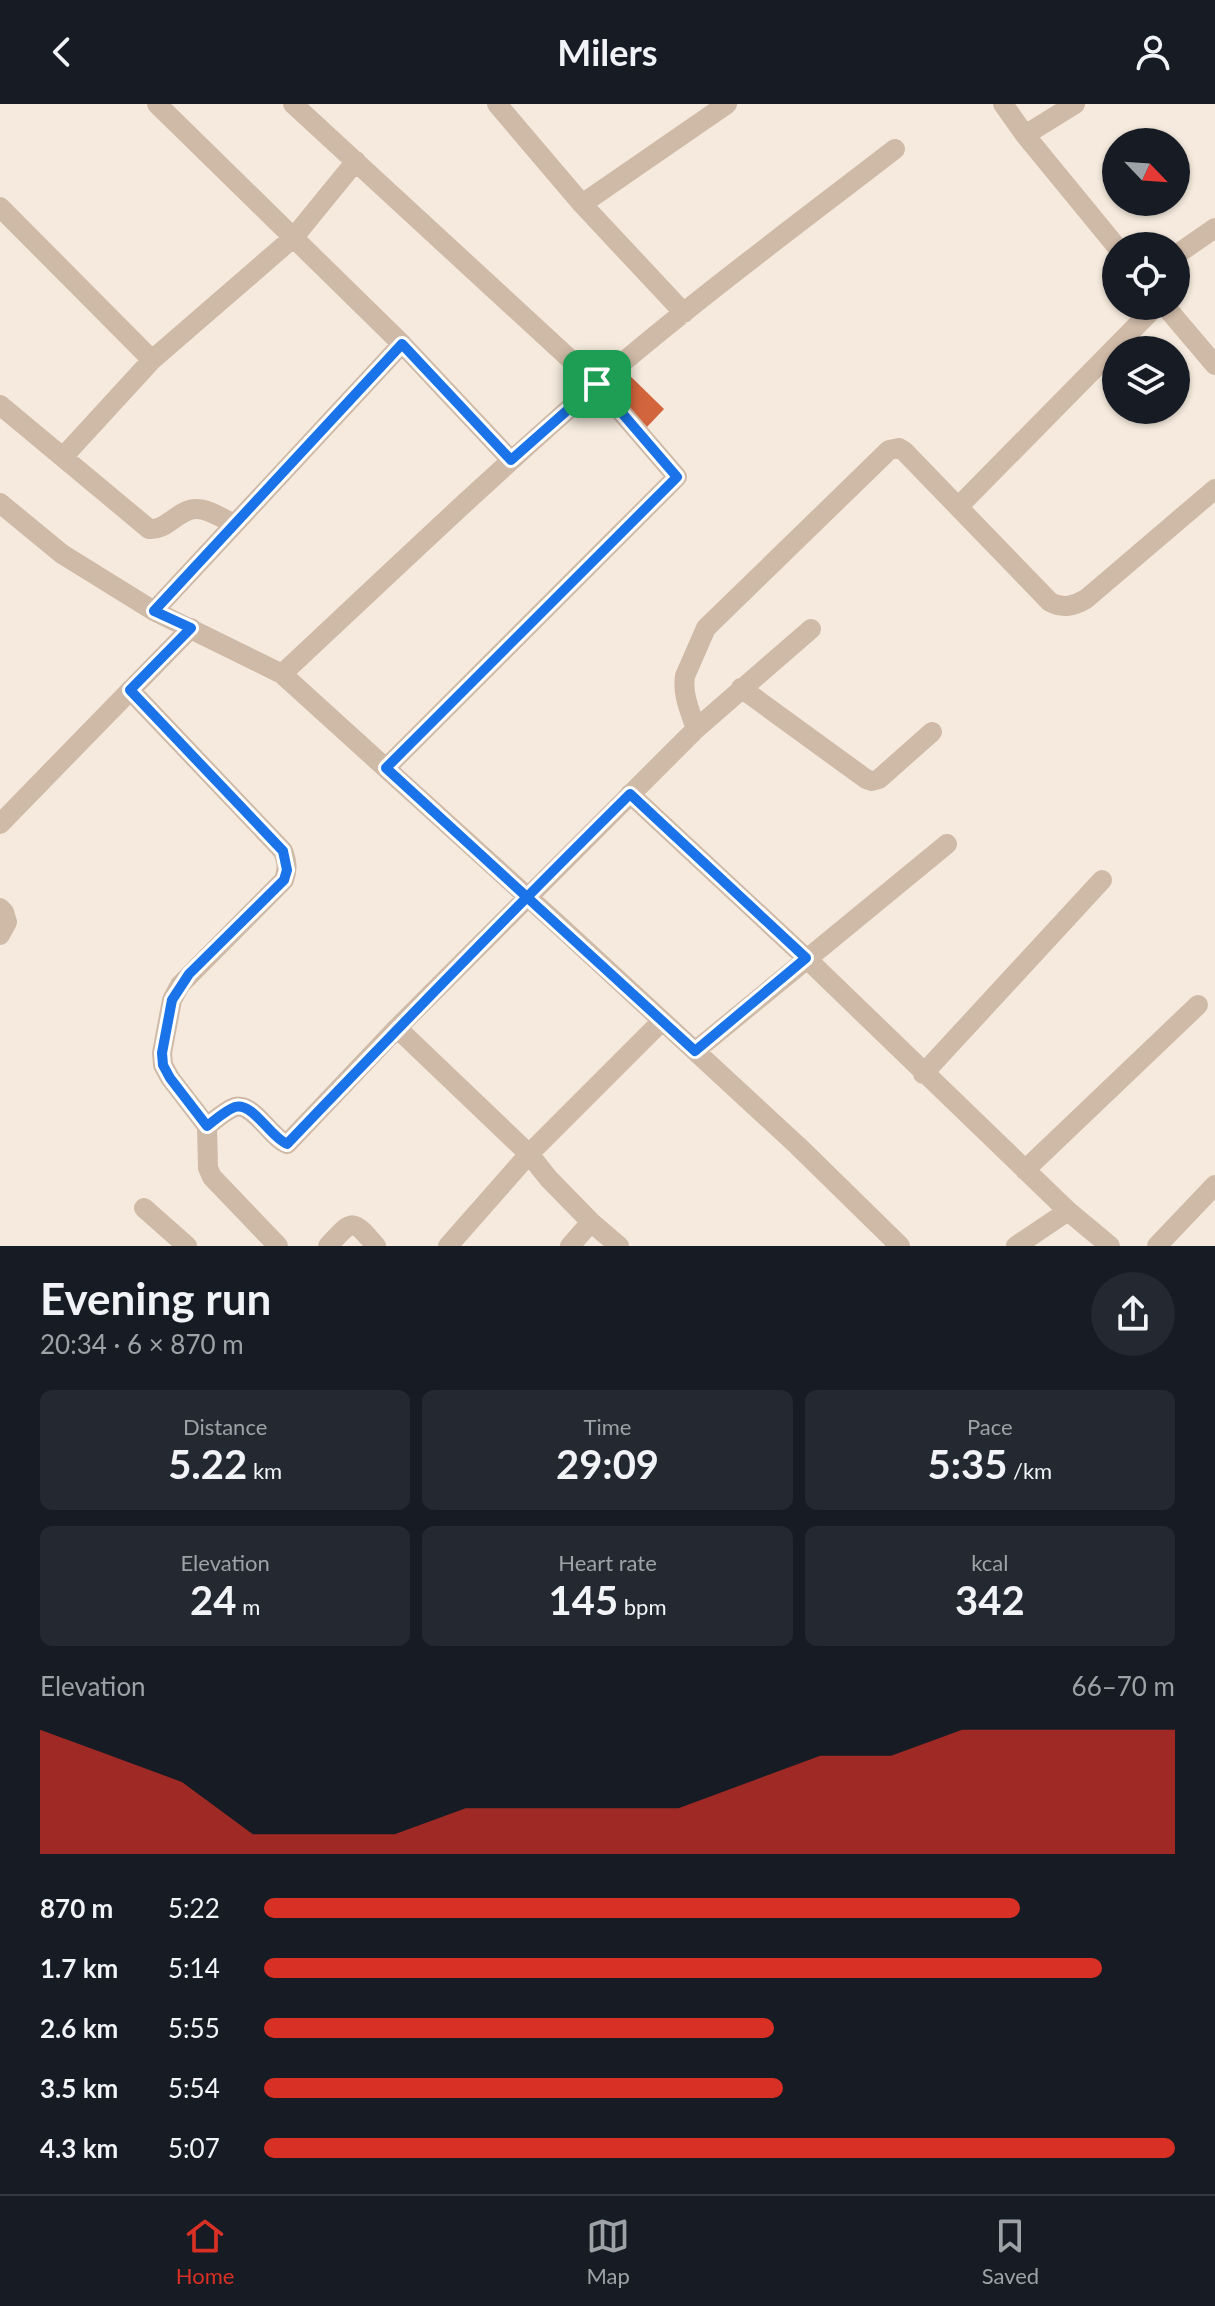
<!DOCTYPE html>
<meta charset="utf-8">
<style>
body{margin:0;font-family:Lato,sans-serif;background:#242831;color:#f1f3f6;height:100vh;display:flex;flex-direction:column;font-size:30px;white-space:nowrap}
*{box-sizing:border-box;margin:0}
p{font-size:26px;color:#9ea1a6}
.icon{flex:none;width:44px;height:44px;fill:none;stroke:currentColor;stroke-width:2;stroke-linecap:round;stroke-linejoin:round}
.map{position:relative;height:1142px;overflow:hidden}
.drawer{display:flex;flex-direction:column;background:#171b24;flex:1}
.drawer>*{flex:none}
.needle{width:52px;rotate:115deg}
.fabs{position:absolute;left:1102px;top:24px;display:grid;gap:16px}
.fabs a{display:grid;place-items:center;width:88px;height:88px;border-radius:50%;background:#171b24;box-shadow:0 2px 6px #0004;font-size:40px}
.pin{position:absolute;display:grid;place-items:center;width:68px;height:68px;color:#fff;margin:-34px;border-radius:16px;box-shadow:0 4px 12px #0006}
.round{display:grid;place-items:center;flex:none;width:84px;height:84px;border-radius:42px;background:#242831}
.head{display:flex;align-items:center;justify-content:space-between;height:136px;padding:0 40px}
h1{font-size:44px;font-weight:700;line-height:60px}
.stats{display:grid;grid-template-columns:repeat(3,1fr);gap:12px;height:136px;padding:8px 40px}
.stats div{display:grid;align-content:center;border-radius:12px;background:#242831;text-align:center}
.stats b{font-size:40px;font-weight:700}
.stats small{font-size:22px;font-weight:400}
.stats p{font-size:22px}
.chart{height:224px;padding:16px 40px}
.chart p{display:flex;justify-content:space-between}
.chart svg{width:100%;height:144px;margin-top:8px;fill:#d93025;opacity:.7}
ul{padding:0 40px;list-style:none;font-size:26px}
li{display:grid;grid-template-columns:128px 96px 1fr;align-items:center;height:60px}
li i{height:20px;border-radius:10px;background:#d93025}
header{display:flex;justify-content:space-between;align-items:center;height:104px;padding:0 40px;background:#171b24;font-size:36px;font-weight:700}
.tab-bar{display:flex;justify-content:space-around;align-items:center;height:112px;border-top:2px solid #363941;background:#171b24;font-size:22px;color:#9ea1a6}
.tab-bar a{display:grid;justify-items:center;gap:4px}
.tab-bar .on{color:#d93025}
.map>svg:first-child{display:block}
</style>
<header><svg class="icon" aria-label="back" viewBox="0 0 24 24"><path d="M15 5l-7 7 7 7"/></svg>Milers<svg class="icon" aria-label="person" viewBox="0 0 24 24"><circle cx="12" cy="8" r="4"/><path d="M4 21q1-7 8-7t8 7"/></svg></header>
<div class="map">
<svg width="1215" height="1142" viewBox="0 0 1215 1142">
<rect width="100%" height="100%" fill="#f5eadd"/>
<path fill="#d3653d" d="M622 264 664 305 647 323 605 282Z"/>
<g fill="none" stroke-linecap="round" stroke-linejoin="round">
<path stroke="#cfbaa7" stroke-width="20" d="M157 0 402 240 511 356
M293 0 597 280 677 373 386 664
M497 0 582 100 684 209
M1003 0 1025 31 1116 142
M1025 31 1075 0
M582 100 727 0
M0 103 152 256
M1176 151 1215 124
M1165 202 1215 261
M0 301 149 425C167 427 179 404 197 405 209 405 223 415 234 420
M63 353 152 256 294 133 356 57
M0 399 62 450 154 507 282 570 562 824 798 1042 900 1142
M959 402 1156 202
M154 507 402 240
M282 570C386 473 488 375 595 282 691 199 794 123 895 45
M741 584 866 675 872 677 879 675 932 628
M130 586 283 747C287 758 288 765 284 776L180 881 172 896 162 949 163 961 170 974 207 1022 208 1064 212 1073 278 1142
M696 625C690 607 682 590 685 572L706 524 889 346 899 344 904 347 1050 498C1063 505 1074 502 1086 495L1215 385
M630 690 806 854 1068 1107 1110 1142
M0 720 191 524
M0 804 4 808 7 818 0 831
M397 924 529 1050 549 1075 591 1118 619 1142
M695 947 947 740
M923 970 1102 776
M207 1022C215 1016 226 1006 235 1003 253 998 270 1033 287 1040L397 924 696 625 811 525
M1025 1066 1198 901
M144 1104 187 1142
M328 1142C353 1115 352 1114 376 1142
M448 1142 529 1050 662 917
M570 1142 591 1118
M1016 1142 1068 1107
M1157 1142 1215 1081"/>
</g>
<g fill="none" stroke-linecap="round" stroke-linejoin="round">
<defs>
<path id="route" d="M597 280 511 356 402 240 154 507 191 524 130 586 283 747 287 766 284 776 189 870 172 896 162 949 163 961 170 974 207 1022C215 1016 226 1006 235 1003 253 998 270 1033 287 1040 400 922 514 805 630 690L806 854 695 947 386 664 677 373 597 280"/>
</defs>
<use href="#route" stroke="#fff" stroke-width="16"/>
<use href="#route" stroke="#1a73e8" stroke-width="10"/>
</g>
</svg>
<div class="fabs">
<a><svg class="needle" viewBox="-14 -14 28 28"><path d="M0-13l5 13h-10z" fill="#e53935"/><path d="M0 13l5-13h-10z" fill="#9ea1a6"/></svg></a>
<a><svg class="icon" aria-label="locate" viewBox="0 0 24 24"><circle cx="12" cy="12" r="6"/><path d="M12 2v4M12 18v4M2 12h4M18 12h4"/></svg></a>
<a><svg class="icon" aria-label="layers" viewBox="0 0 24 24"><path d="M12 4l9 5-9 5-9-5zM3 14l9 5 9-5"/></svg></a>
</div>
<div class="pin" style="left:597px;top:280px;background:#1e9e55"><svg class="icon" aria-label="arrive" viewBox="0 0 24 24"><path d="M6 21V4h12l-3 4 3 4H6"/></svg></div>
</div>
<section class="drawer">
<div class="head"><div><h1>Evening run</h1><p>20:34 · 6 × 870 m</p></div><a class="round"><svg class="icon" aria-label="share" viewBox="0 0 24 24"><path d="M12 15V3M7 8l5-5 5 5M5 13v7h14v-7"/></svg></a></div>
<div class="stats">
<div><p>Distance</p><b>5.22<small> km</small></b></div>
<div><p>Time</p><b>29:09</b></div>
<div><p>Pace</p><b>5:35<small> /km</small></b></div>
</div>
<div class="stats">
<div><p>Elevation</p><b>24<small> m</small></b></div>
<div><p>Heart rate</p><b>145<small> bpm</small></b></div>
<div><p>kcal</p><b>342</b></div>
</div>
<div class="chart"><p><span>Elevation</span>66–70 m</p>
<svg viewBox="0 0 160 44" preserveAspectRatio="none"><path d="M0 44V6L10 14L20 22L30 38L40 38L50 38L60 30L70 30L80 30L90 30L100 22L110 14L120 14L130 6L140 6L150 6L160 6V44z"/></svg>
</div>
<ul>
<li><b>870 m</b>5:22<i style="width:83%"></i></li>
<li><b>1.7 km</b>5:14<i style="width:92%"></i></li>
<li><b>2.6 km</b>5:55<i style="width:56%"></i></li>
<li><b>3.5 km</b>5:54<i style="width:57%"></i></li>
<li><b>4.3 km</b>5:07<i style="width:100%"></i></li>
</ul>
</section>
<nav class="tab-bar">
<a class="on"><svg class="icon" aria-label="home" viewBox="0 0 24 24"><path d="M3 11l9-7 9 7M6 9v11h12V9"/></svg>Home</a>
<a><svg class="icon" aria-label="map" viewBox="0 0 24 24"><path d="M3 6l6-2 6 2 6-2v14l-6 2-6-2-6 2zM9 4v14M15 6v14"/></svg>Map</a>
<a><svg class="icon" aria-label="saved" viewBox="0 0 24 24"><path d="M7 4h10v16l-5-4-5 4z"/></svg>Saved</a>
</nav>
